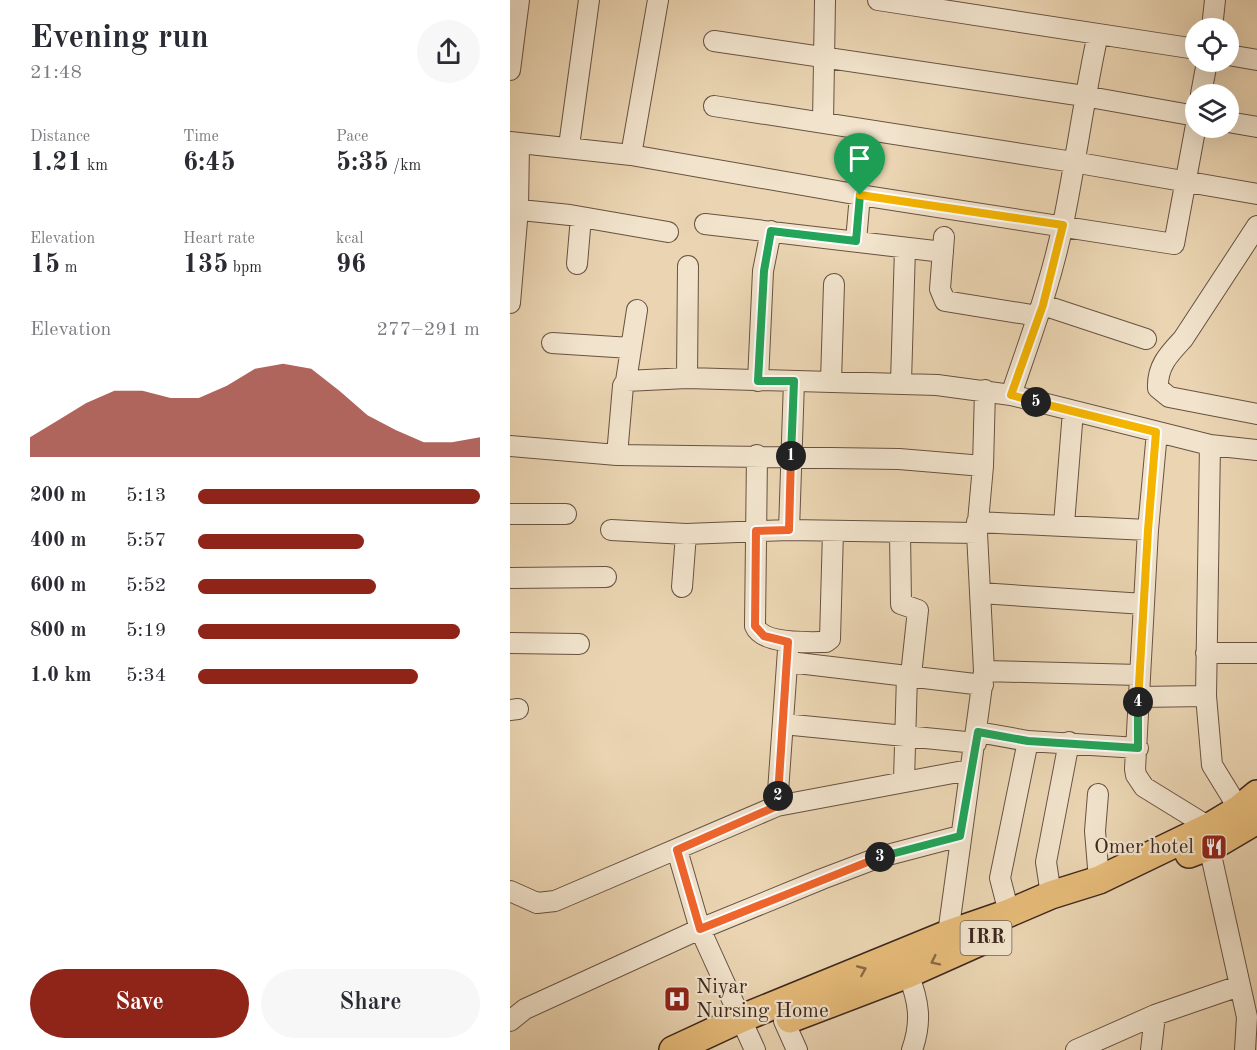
<!DOCTYPE html>
<meta charset="utf-8">
<style>
body{margin:0;font-family:"Old Standard TT",serif;background:#f7f7f7;color:#2b2b33;height:100vh;display:flex;flex-direction:column;font-size:22px;white-space:nowrap}
*{box-sizing:border-box;margin:0}
p{font-size:20px;color:#7c7c81}
.icon{flex:none;width:33px;height:33px;fill:none;stroke:currentColor;stroke-width:2;stroke-linecap:round;stroke-linejoin:round}
.map{position:relative;flex:1;overflow:hidden}
.drawer{display:flex;flex-direction:column;background:#fff;width:510px}
.drawer>*{flex:none}
.controls{position:absolute;left:675px;top:18px;display:grid;gap:12px}
.controls a{display:grid;place-items:center;width:54px;height:54px;border-radius:50%;background:#fff;box-shadow:0 6px 24px #0002;font-size:30px}
.pin{position:absolute;display:grid;place-items:center;width:51px;height:51px;color:#fff;margin:-62px -26px;border-radius:50% 50% 50% 0;rotate:-45deg;box-shadow:0 0 6px #0007}
.pin .icon{rotate:45deg}
.km{position:absolute;width:30px;height:30px;margin:-15px;border-radius:50%;background:#222;color:#fff;font-size:16px;line-height:30px;text-align:center}
.round{display:grid;place-items:center;flex:none;width:63px;height:63px;border-radius:32px;background:#f7f7f7}
.head{display:flex;align-items:center;justify-content:space-between;height:102px;padding:0 30px}
h1{font-size:33px;font-weight:700;line-height:45px}
.stats{display:grid;grid-template-columns:repeat(3,1fr);gap:9px;height:102px;padding:6px 30px}
.stats div{display:grid;align-content:center}
.stats b{font-size:26px;font-weight:700}
.stats small{font-size:16px;font-weight:400}
.stats p{font-size:16px}
.chart{height:168px;padding:12px 30px}
.chart p{display:flex;justify-content:space-between}
.chart svg{width:100%;height:108px;margin-top:6px;fill:#8f2418;opacity:.7}
.button{display:flex;gap:12px;margin-top:auto;padding:12px 30px}
.button a{flex:1;height:69px;border-radius:36px;background:#8f2418;color:#fff;font-size:24px;font-weight:700;line-height:69px;text-align:center}
.button a+a{background:#f7f7f7;color:#2b2b33}
ul{padding:0 30px;list-style:none;font-size:20px}
li{display:grid;grid-template-columns:96px 72px 1fr;align-items:center;height:45px}
li i{height:15px;border-radius:8px;background:#8f2418}
main{display:flex;flex:1;min-height:0}
.map>svg:first-child{display:block}
</style>
<main>
<section class="drawer">
<div class="head"><div><h1>Evening run</h1><p>21:48</p></div><a class="round"><svg class="icon" aria-label="share" viewBox="0 0 24 24"><path d="M12 15V3M7 8l5-5 5 5M5 13v7h14v-7"/></svg></a></div>
<div class="stats">
<div><p>Distance</p><b>1.21<small> km</small></b></div>
<div><p>Time</p><b>6:45</b></div>
<div><p>Pace</p><b>5:35<small> /km</small></b></div>
</div>
<div class="stats">
<div><p>Elevation</p><b>15<small> m</small></b></div>
<div><p>Heart rate</p><b>135<small> bpm</small></b></div>
<div><p>kcal</p><b>96</b></div>
</div>
<div class="chart"><p><span>Elevation</span>277–291 m</p>
<svg viewBox="0 0 160 44" preserveAspectRatio="none"><path d="M0 44V36L10 29L20 22L30 17L40 17L50 20L60 20L70 15L80 8L90 6L100 8L110 17L120 27L130 33L140 38L150 38L160 36V44z"/></svg>
</div>
<ul>
<li><b>200 m</b>5:13<i style="width:100%"></i></li>
<li><b>400 m</b>5:57<i style="width:59%"></i></li>
<li><b>600 m</b>5:52<i style="width:63%"></i></li>
<li><b>800 m</b>5:19<i style="width:93%"></i></li>
<li><b>1.0 km</b>5:34<i style="width:78%"></i></li>
</ul>
<div class="button"><a>Save</a><a>Share</a></div>
</section>
<div class="map">
<svg width="747" height="1050" viewBox="0 0 747 1050">
<rect width="100%" height="100%" fill="#ead4b1"/>
<filter id="stains"><feTurbulence type="fractalNoise" baseFrequency=".00333" numOctaves="4"/><feColorMatrix values="0 0 0 0 .2 0 0 0 0 .09 0 0 0 0 .02 0 0 0 .5 -.17"/></filter>
<radialGradient id="worn" r=".72"><stop offset=".6" stop-color="#630" stop-opacity="0"/><stop offset="1" stop-color="#630" stop-opacity=".3"/></radialGradient>
<g fill="none" stroke-linecap="round" stroke-linejoin="round">
<defs>
<path id="minor" d="M368 0 686 49
M702 28 705 0
M204 41 574 96 686 116
M718 55 747 60
M0 70 9 0
M691 94 697 62
M204 106 563 162 747 194
M313 122 315 0
M718 122 747 127
M0 142 121 155 350 195 664 244 686 125
M59 146 79 0
M121 155 148 0
M0 209 60 215 158 232
M195 224 433 252
M747 226 673 339C659 354 647 366 648 388L659 397 747 414
M434 237 430 289 435 301 528 316
M346 241 350 195
M67 264 71 217
M0 303 8 209 9 144
M533 305 636 339
M42 343 121 348
M177 378 178 266
M116 381 127 310
M248 381 253 271 261 231
M321 381 324 284
M391 382 395 248
M501 395C520 339 541 283 553 224 566 161 574 97 588 34
M647 432 638 530 625 769 626 775 634 787 699 827
M700 445 696 696 702 765 729 809
M0 446 107 455 389 459 473 466
M107 455 113 386 116 381 177 378 427 385 501 395 700 445 747 450
M247 455 245 626C253 645 298 642 316 642L320 639 323 531
M0 514H56
M467 522 638 530
M554 524 563 411
M101 530 176 534 279 530 467 533
M279 530 284 381
M390 533 391 604 408 610 401 675
M0 578 96 577
M172 587 176 534
M470 593 634 604
M0 643 69 644
M696 653H747
M279 662 473 685
M474 671 629 675
M629 697 696 696
M0 710 8 709
M273 724 466 743
M468 732 518 741 628 748
M394 780 397 675
M588 794 585 831 589 880
M267 806 278 650
M699 846 737 1017 735 1050
M167 850 190 929 245 1050
M0 891 27 903 45 901 267 806 459 770
M541 895 536 862 559 742
M499 913 490 878 518 741
M438 934 474 671 467 533 473 466 475 390
M398 974C409 1001 412 1022 402 1050
M0 1021 15 1009 190 929 312 879 370 857 450 836
M274 1021 287 1050
M566 1050 645 1015 729 986
M641 1050 645 1015"/>
<path id="highway" d="M679 854 708 843 747 820
M280 1019 398 974 483 936
M163 1050 230 1019 438 934 499 913 541 895 589 880 699 827 729 809 747 794"/>
</defs>
<use href="#minor" stroke="#685242" stroke-width="22"/>
<use href="#highway" stroke="#3c261d" stroke-width="30"/>
<use href="#minor" stroke="#f1e3cc" stroke-width="20"/>
<use href="#highway" stroke="#e5ba78" stroke-width="27"/>
</g>
<defs><path id="oneway-chevron" d="M-2-3.5L2.5 0L-2 3.5" fill="none" stroke-width="1.6" stroke-linecap="round" stroke-linejoin="round" transform="scale(1.5)"/></defs>
<g stroke="#886946">
<use href="#oneway-chevron" transform="translate(425 961) rotate(154)"/>
<use href="#oneway-chevron" transform="translate(352 970) rotate(-23)"/>
</g>
<g fill="none" stroke-linecap="round" stroke-linejoin="round">
<defs>
<path id="split-1" d="M281 456 284 381H248L254 271 261 231 346 241 350 195"/>
<path id="split-2" d="M268 796 278 642 254 636 245 626 246 531 279 530 281 456"/>
<path id="split-3" d="M268 796 267 806 167 850 190 929 370 857"/>
<path id="split-4" d="M370 857 450 836 468 732 518 741 628 748V702"/>
<path id="split-5" d="M526 402 646 432 638 530 628 702"/>
<path id="split-6" d="M350 195 553 225 533 305 501 395 526 402"/>
</defs>
<use href="#split-1" stroke="#fff" stroke-width="12"/>
<use href="#split-2" stroke="#fff" stroke-width="12"/>
<use href="#split-3" stroke="#fff" stroke-width="12"/>
<use href="#split-4" stroke="#fff" stroke-width="12"/>
<use href="#split-5" stroke="#fff" stroke-width="12"/>
<use href="#split-6" stroke="#fff" stroke-width="12"/>
<use href="#split-1" stroke="#22a559" stroke-width="8"/>
<use href="#split-2" stroke="#f0652b" stroke-width="8"/>
<use href="#split-3" stroke="#f0652b" stroke-width="8"/>
<use href="#split-4" stroke="#22a559" stroke-width="8"/>
<use href="#split-5" stroke="#f5b400" stroke-width="8"/>
<use href="#split-6" stroke="#f5b400" stroke-width="8"/>
</g>
<defs>
<symbol id="restaurant-square" viewBox="-11 -11 22 22"><rect x="-9" y="-9" width="18" height="18" rx="4" fill="#8f2418" stroke="#f1e3cc"/><path d="M-5-6h1v4h1v-4h1v4h1v-4h1v5L-1.5 .5V6h-2V.5L-5-1ZM5-6V6H3V1.5H1.5Q1.5-4 5-6Z" fill="#fff"/></symbol>
<symbol id="hospital-square" viewBox="-11 -11 22 22"><rect x="-9" y="-9" width="18" height="18" rx="4" fill="#8f2418" stroke="#f1e3cc"/><path d="M-5-5h3v3.5h4V-5h3V5h-3V1.5h-4V5h-3Z" fill="#fff"/></symbol>
</defs>
<g fill-rule="evenodd">
<use href="#restaurant-square" x="689" y="832" width="30" height="30"/>
<use href="#hospital-square" x="152" y="984" width="30" height="30"/>
</g>
<g text-anchor="middle" dominant-baseline="central" stroke-width="4.5" stroke-linejoin="round" paint-order="stroke">
<rect fill="#f1e3cc" stroke="#725f52" stroke-width="1.5" x="450.5" y="921" width="51" height="34" rx="4.5"/>
<g font-size="20" font-weight="bold" fill="#3c261d">
<text x="476" y="938">IRR</text>
</g>
<g font-size="21" fill="#3c261d" stroke="#f1e3cc" text-anchor="end">
<text x="684" y="847">Omer hotel</text>
<text x="186" y="987" text-anchor="start">Niyar<tspan x="186" dy="24">Nursing Home</tspan></text>
</g>
</g>
<rect width="100%" height="100%" filter="url(#stains)"/>
<rect width="100%" height="100%" fill="url(#worn)"/>
</svg>
<div class="controls">
<a><svg class="icon" aria-label="locate" viewBox="0 0 24 24"><circle cx="12" cy="12" r="6"/><path d="M12 2v4M12 18v4M2 12h4M18 12h4"/></svg></a>
<a><svg class="icon" aria-label="layers" viewBox="0 0 24 24"><path d="M12 4l9 5-9 5-9-5zM3 14l9 5 9-5"/></svg></a>
</div>
<div class="pin" style="left:350px;top:195px;background:#1e9e55"><svg class="icon" aria-label="arrive" viewBox="0 0 24 24"><path d="M6 21V4h12l-3 4 3 4H6"/></svg></div>
<b class="km" style="left:281px;top:456px">1</b>
<b class="km" style="left:268px;top:796px">2</b>
<b class="km" style="left:370px;top:857px">3</b>
<b class="km" style="left:628px;top:702px">4</b>
<b class="km" style="left:526px;top:402px">5</b>
</div>
</main>
